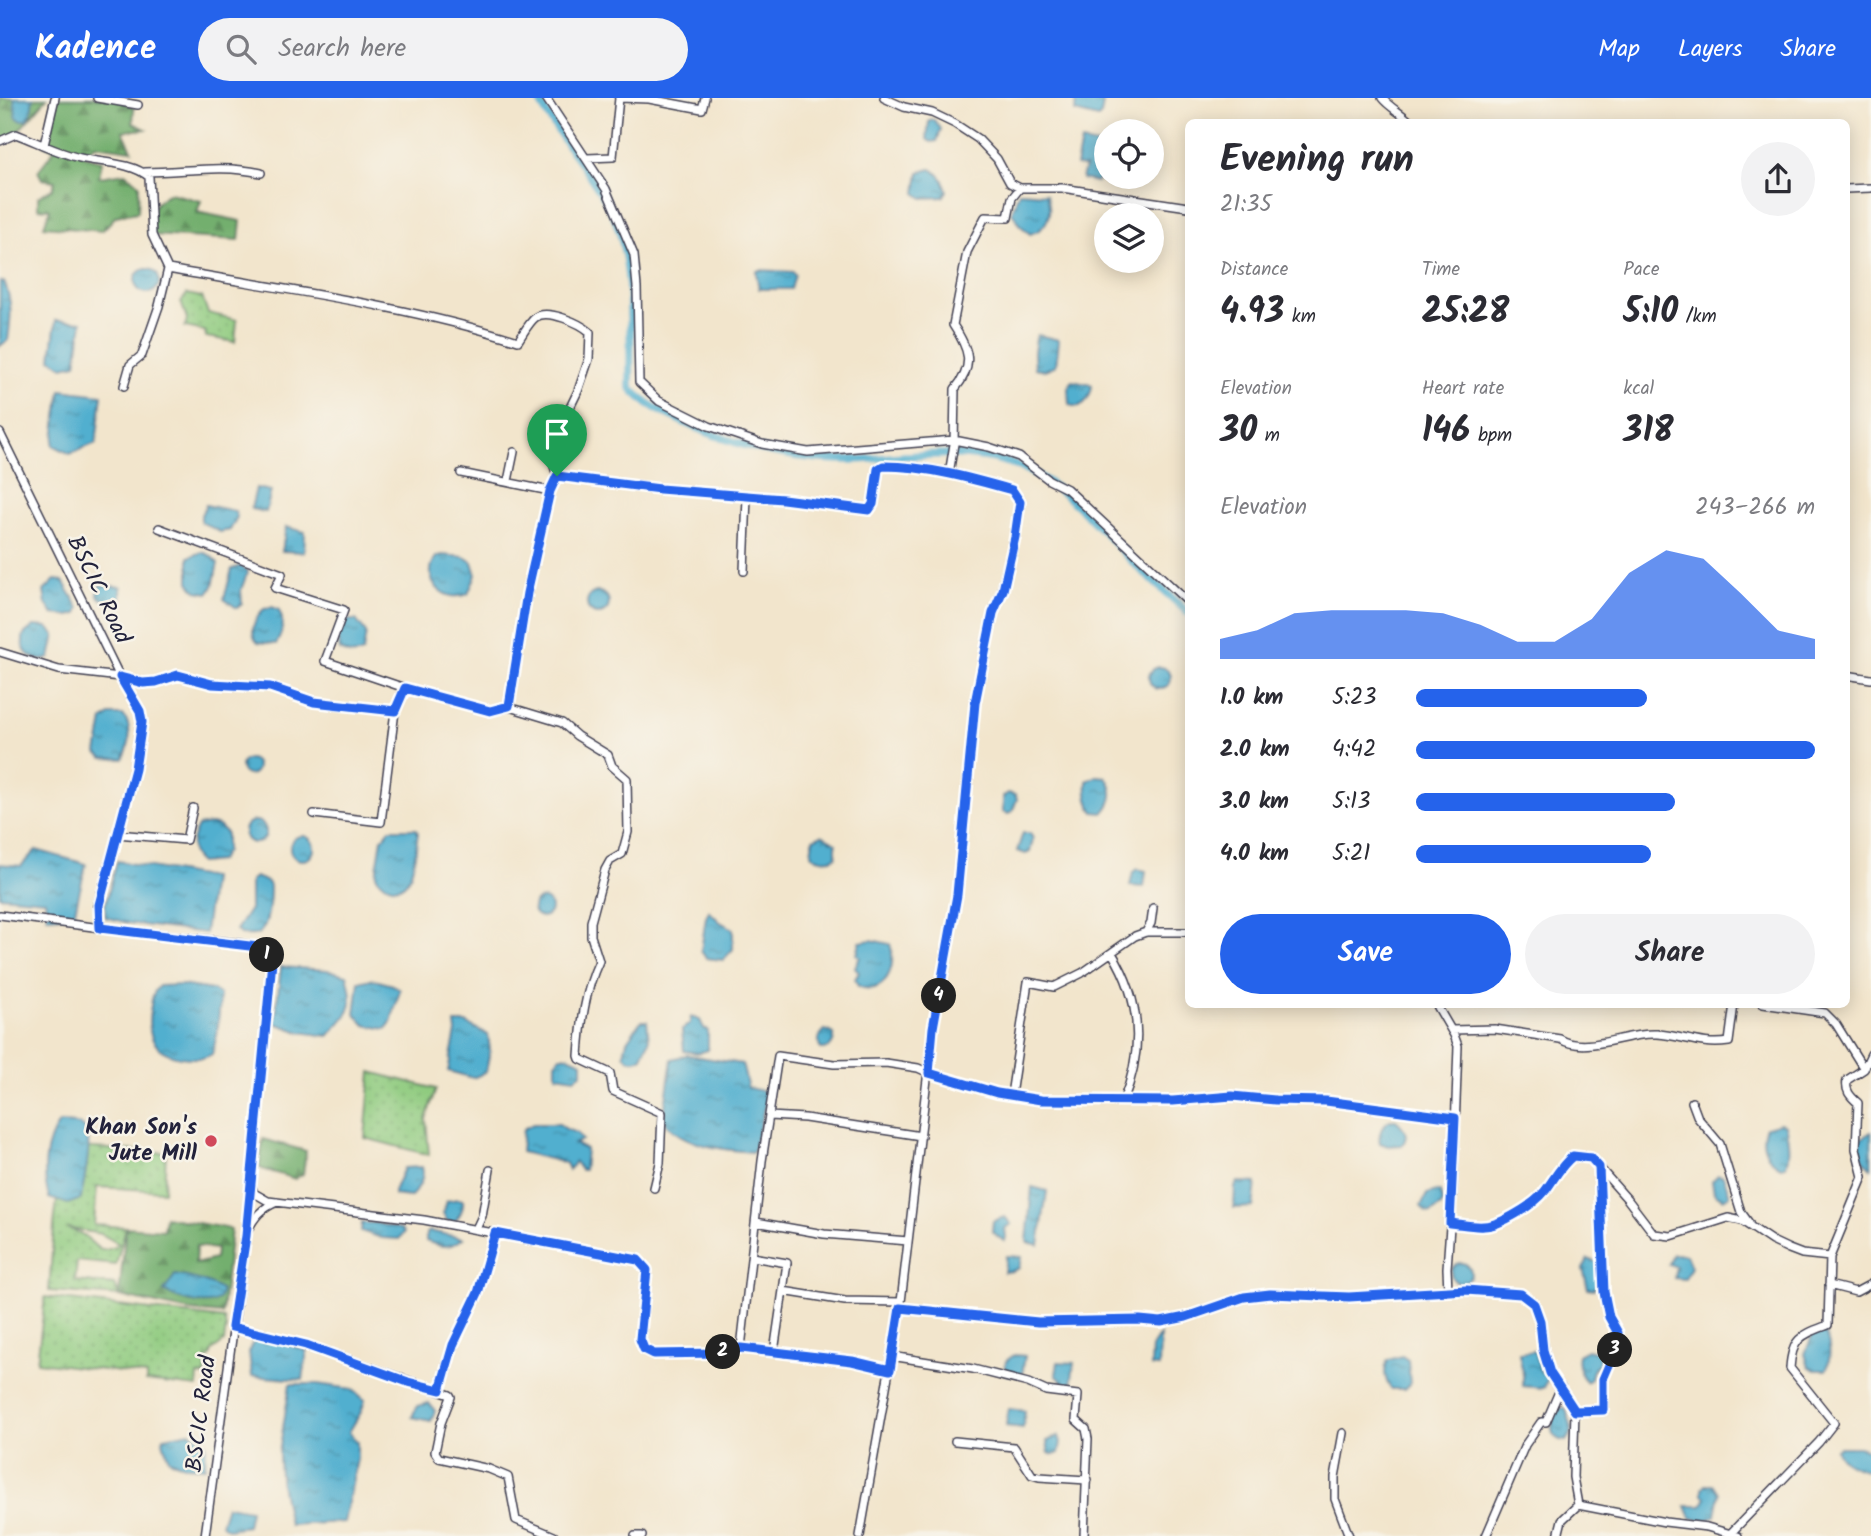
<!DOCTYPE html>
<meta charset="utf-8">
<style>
body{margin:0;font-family:Kalam,sans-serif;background:#f2f2f3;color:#2b2b33;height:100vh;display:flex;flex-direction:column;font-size:26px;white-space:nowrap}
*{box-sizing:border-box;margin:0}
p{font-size:23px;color:#7c7c81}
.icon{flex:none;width:38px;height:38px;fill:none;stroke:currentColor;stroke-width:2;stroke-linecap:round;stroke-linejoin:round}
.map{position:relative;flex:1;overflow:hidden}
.sheet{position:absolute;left:1185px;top:21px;width:665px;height:889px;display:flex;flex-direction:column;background:#fff;border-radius:10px;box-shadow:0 4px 18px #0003}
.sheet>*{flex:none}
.controls{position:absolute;left:1094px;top:21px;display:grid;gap:14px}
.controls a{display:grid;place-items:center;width:70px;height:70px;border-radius:50%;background:#fff;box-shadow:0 4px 18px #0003;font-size:35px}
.pin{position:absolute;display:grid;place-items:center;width:60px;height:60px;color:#fff;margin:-72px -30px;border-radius:50% 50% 50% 0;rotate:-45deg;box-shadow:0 0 7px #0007}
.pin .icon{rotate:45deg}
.km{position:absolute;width:35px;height:35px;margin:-18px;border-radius:50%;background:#222;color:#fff;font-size:19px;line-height:35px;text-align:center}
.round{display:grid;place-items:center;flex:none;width:74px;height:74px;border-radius:37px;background:#f2f2f3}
.headline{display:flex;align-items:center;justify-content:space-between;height:119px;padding:0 35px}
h1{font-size:38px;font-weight:700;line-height:52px}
.metrics{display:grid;grid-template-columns:repeat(3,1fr);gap:10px;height:119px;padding:7px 35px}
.metrics div{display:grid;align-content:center}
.metrics b{font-size:35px;font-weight:700}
.metrics small{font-size:19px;font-weight:400}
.metrics p{font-size:19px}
.chart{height:196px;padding:14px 35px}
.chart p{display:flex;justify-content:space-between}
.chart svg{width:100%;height:126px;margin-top:7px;fill:#2563eb;opacity:.7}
.action{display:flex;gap:14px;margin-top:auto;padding:14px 35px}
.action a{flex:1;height:80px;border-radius:42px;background:#2563eb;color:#fff;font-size:28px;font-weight:700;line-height:80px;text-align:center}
.action a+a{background:#f2f2f3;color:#2b2b33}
ul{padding:0 35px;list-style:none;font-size:23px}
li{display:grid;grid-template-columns:112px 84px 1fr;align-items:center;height:52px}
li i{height:18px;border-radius:9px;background:#2563eb}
header{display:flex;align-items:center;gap:42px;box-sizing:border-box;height:98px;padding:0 35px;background:#2563eb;color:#fff}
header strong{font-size:33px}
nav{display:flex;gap:38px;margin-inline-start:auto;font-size:24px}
.search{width:490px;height:63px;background:#f2f2f3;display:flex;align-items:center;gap:18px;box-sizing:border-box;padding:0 24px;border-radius:38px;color:#7c7c81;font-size:26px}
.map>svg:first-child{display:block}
</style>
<header>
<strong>Kadence</strong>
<div class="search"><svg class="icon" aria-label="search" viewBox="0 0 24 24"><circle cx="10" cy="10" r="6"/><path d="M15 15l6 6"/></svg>Search here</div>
<nav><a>Map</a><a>Layers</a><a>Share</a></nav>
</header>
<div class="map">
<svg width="1871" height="1438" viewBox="0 0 1871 1438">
<defs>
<pattern id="grass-dots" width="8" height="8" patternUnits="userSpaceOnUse" patternTransform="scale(1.75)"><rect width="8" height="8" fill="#8fcb7f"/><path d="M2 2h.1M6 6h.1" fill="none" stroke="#7bae6f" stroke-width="1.8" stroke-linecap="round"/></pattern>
<pattern id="forest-firs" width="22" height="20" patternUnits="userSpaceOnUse" patternTransform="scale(1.75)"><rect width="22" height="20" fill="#73af6e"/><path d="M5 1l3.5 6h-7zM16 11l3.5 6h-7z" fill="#5e8e5c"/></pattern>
<pattern id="water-ripples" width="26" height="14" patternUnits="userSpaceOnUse" patternTransform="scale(1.75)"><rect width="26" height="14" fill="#51afcf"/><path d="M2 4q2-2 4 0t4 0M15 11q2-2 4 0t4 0" fill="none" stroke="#438ea9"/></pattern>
</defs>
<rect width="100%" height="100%" fill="#f7f3e8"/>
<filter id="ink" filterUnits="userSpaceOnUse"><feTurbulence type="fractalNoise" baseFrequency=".0143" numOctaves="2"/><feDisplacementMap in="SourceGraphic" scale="14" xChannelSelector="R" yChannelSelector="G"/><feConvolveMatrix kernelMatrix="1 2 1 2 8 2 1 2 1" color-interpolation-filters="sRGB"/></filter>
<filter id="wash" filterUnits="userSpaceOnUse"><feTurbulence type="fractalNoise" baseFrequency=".00686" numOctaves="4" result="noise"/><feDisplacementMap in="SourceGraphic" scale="28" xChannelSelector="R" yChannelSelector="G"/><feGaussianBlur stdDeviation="1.57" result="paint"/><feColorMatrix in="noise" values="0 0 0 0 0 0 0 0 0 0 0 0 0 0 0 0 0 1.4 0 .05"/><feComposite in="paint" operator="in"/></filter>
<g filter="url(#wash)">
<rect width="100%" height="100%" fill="#f2e5cc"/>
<path fill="url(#grass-dots)" stroke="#58765d" stroke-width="2" fill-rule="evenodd" d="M187 196 202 199 208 215 237 222 235 244 206 239 205 233 185 229 187 221 181 204Z
M371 974 436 991 426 1021 429 1057 365 1040Z
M63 1048 166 1055 164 1093 97 1089 94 1127 126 1129 116 1167 77 1163 75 1183 115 1187 119 1198 49 1193 54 1128ZM67 1130 101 1136 119 1146C98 1159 99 1149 83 1137 78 1134 71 1132 67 1130Z
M45 1199 224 1221 226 1230 224 1244 212 1253 210 1259 207 1260 205 1278 198 1277 197 1289 146 1283V1277L37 1264Z"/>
<path fill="url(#forest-firs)" stroke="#4a6854" stroke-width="2" fill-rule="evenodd" d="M0 0H47L16 36 0 43Z
M54 0H123L121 3 134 10 133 25 146 31 123 33 132 52 95 47 83 58 102 63 99 79 125 75 139 86 138 114 116 118 102 133 44 128 50 111 38 110V99L53 90 55 83 42 81 38 73 55 51 44 47Z
M170 95 201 103 197 114 241 123 239 142 152 137C151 114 148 107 170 95Z
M263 1041 306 1053 303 1076 295 1081 259 1070Z
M165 1119 231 1131 222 1216 190 1213 119 1198 126 1129 163 1132ZM196 1148 216 1151 215 1161 195 1166Z"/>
<path fill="url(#water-ripples)" stroke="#3a6885" stroke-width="2" d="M14 0H33L31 15 27 22H20L16 18Z
M1076 0H1104L1101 17 1098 20 1075 14Z
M934 22 941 31 937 43 931 44 927 41 929 23Z
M1081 44 1104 48 1097 84 1082 81 1085 69 1076 68Z
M931 71C941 77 944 82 947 93L943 99 923 100 916 95 919 74Z
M1019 94 1046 96C1053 113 1049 131 1030 136L1019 126 1012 114Z
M135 183a12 12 0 1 1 24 0a12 12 0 1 1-24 0Z
M759 172 793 174 795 177 791 191H759L756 174Z
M0 183 4 184C13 204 11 221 8 242L0 248Z
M56 222 82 224 76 266 63 269 51 261Z
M1038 237 1059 242 1056 267 1045 272 1035 270 1034 254 1036 240Z
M1072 283 1092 287C1091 299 1082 314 1069 306L1068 290Z
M61 292 102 297 96 345 70 356 53 347Z
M256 390 271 393 266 414 251 411Z
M206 407 235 413 237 419 230 432 220 434 201 424V417Z
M286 429 305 434 304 454 282 453Z
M202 454 210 457 218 465 213 488 208 495 196 493 189 484V459Z
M442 457 464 459 472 464 476 477 468 496C444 506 420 482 436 459Z
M240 468 248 473 241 492 242 506 237 510 224 501 232 471Z
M55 482 63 483 79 510 77 516 69 518 53 516 46 506 44 493Z
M100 487 121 489V500C113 503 100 505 97 495Z
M587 505a11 11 0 1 1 22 0a11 11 0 1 1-22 0Z
M272 509 279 512C285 524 283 535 276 546L258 544C248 534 255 519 264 511Z
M347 522H356L366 535 363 554C354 559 348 556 340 552L338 540Z
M34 528 47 529 55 537 50 560C33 567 19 553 24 536Z
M1149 580a11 11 0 1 1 22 0a11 11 0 1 1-22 0Z
M110 617H123C133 629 130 649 123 661L103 660 97 655 103 622Z
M241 669a8 8 0 1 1 16 0a8 8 0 1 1-16 0Z
M1097 678 1106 679C1115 691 1114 704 1103 715L1094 714C1087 704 1086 695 1087 683Z
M1008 695 1015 697 1017 701 1012 714 1008 716 1003 714V699Z
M244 734a11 11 0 1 1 22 0a11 11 0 1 1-22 0Z
M211 726 219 728 226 735V753L219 763 200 765C187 755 191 741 198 728Z
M390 731H416L418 735C415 751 415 798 389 788 383 785 379 784 376 777L382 741Z
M1023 735H1030L1033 741 1030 754 1026 756 1017 753Z
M822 737 836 745V759C828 763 817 762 811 756L813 741Z
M290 750a12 12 0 1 1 24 0a12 12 0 1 1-24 0Z
M36 752 86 766 74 817 47 819 45 802 0 798V766L21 768Z
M117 763 212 780 205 835 128 825 105 819V808Z
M1137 771 1146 773 1144 789 1130 788 1133 774Z
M255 779 268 784 270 788C270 800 269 831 257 836 253 838 245 837 240 836L236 832 250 811V783Z
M533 810a9 9 0 1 1 18 0a9 9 0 1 1-18 0Z
M709 813 720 824 733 831V851L723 862 706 860 701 853 706 819Z
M871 842 890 846C898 867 885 900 858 888L855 881 859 874 855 869 860 859 857 857 860 844Z
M281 869 327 872 347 877C356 912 351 912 328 938L300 934 275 925Z
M371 881 393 887 400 892 391 924 386 931 365 927 355 916 359 884Z
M181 887 212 892 220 897C219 918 218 937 212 956 204 961 200 960 191 960 157 959 144 941 151 908 152 900 153 894 159 888Z
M691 919 700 922 704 931 708 933V952L698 955 684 953 682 932 690 925Z
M641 923H647L649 943 642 959C636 964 628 963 624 956L627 943Z
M455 925H466L488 937 490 952 486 974 473 980 448 973 456 934Z
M825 932 834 936C835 944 831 952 821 951 817 944 819 937 825 932Z
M687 957 742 966 748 990 768 994 753 1054C724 1052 682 1048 663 1022L672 961Z
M560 958H568L582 964V975L575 980 556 977V964Z
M1390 1022H1396C1404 1029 1410 1037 1402 1047L1388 1048 1380 1045C1378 1036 1382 1027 1390 1022Z
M59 1025C66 1026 76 1025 82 1028 96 1036 83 1086 81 1101L68 1106 49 1100C42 1075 44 1046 59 1025Z
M1780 1025 1785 1027C1788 1039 1790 1056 1786 1068L1781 1069C1766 1062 1759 1044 1766 1029Z
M533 1026H559L566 1031 577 1035 582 1042 574 1046 586 1051 584 1072H581L575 1064 569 1072 566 1065 521 1054 523 1031Z
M1871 1034V1070C1863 1064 1859 1052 1859 1042Z
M422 1069C425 1081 419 1090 410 1099L394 1097V1093L404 1070Z
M1718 1077 1723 1078 1730 1097 1723 1101 1714 1095 1712 1083Z
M1238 1084 1256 1085 1253 1109 1234 1110 1235 1089Z
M1032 1089 1047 1093 1039 1147 1027 1144Z
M1437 1093 1440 1094 1443 1104 1441 1108 1431 1115 1426 1114 1421 1108 1427 1096Z
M458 1101 463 1102C464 1111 460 1118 454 1124L447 1123 443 1116 447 1103Z
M1005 1119 1011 1126 1005 1130 1006 1140 1004 1143 992 1134 993 1123Z
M362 1125H375L401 1131 404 1135 399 1141 382 1140 361 1133Z
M429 1133 463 1140C451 1151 441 1149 426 1143V1135Z
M1673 1156 1686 1157 1691 1169 1685 1181 1674 1180 1676 1168 1669 1167Z
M1006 1158 1021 1159 1019 1170 1012 1173 1004 1174Z
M1588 1161 1597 1164 1599 1183 1594 1191 1588 1190 1583 1171Z
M1451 1175a10 10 0 1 1 20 0a10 10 0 1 1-20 0Z
M175 1177C191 1179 207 1183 221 1192 224 1216 174 1202 164 1193Z
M1823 1233C1831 1243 1831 1261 1826 1272H1815L1809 1268 1805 1256 1813 1235Z
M1160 1237 1159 1269 1151 1268 1152 1249Z
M256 1239 278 1243 307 1253 303 1282 252 1278 249 1255Z
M1587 1252 1598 1255 1600 1266C1593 1269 1592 1274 1591 1281L1587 1284C1580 1277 1576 1267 1578 1257Z
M1534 1253 1541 1275 1548 1280 1544 1290 1523 1288V1276L1519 1255Z
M1014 1257 1025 1258 1022 1278 1004 1276 1006 1263Z
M1402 1258 1408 1262 1410 1286 1405 1291H1391C1385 1282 1383 1272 1388 1262Z
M1058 1264 1074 1265 1071 1288 1066 1287 1056 1277Z
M290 1286H317L352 1291 365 1302 361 1314 349 1334 357 1344V1361L344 1424 289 1427 280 1380 279 1355Z
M429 1305 435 1313 431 1323 412 1319 417 1308Z
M1561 1310H1565C1570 1321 1575 1333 1566 1343 1546 1342 1550 1320 1561 1310Z
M1008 1311 1025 1313 1023 1330 1006 1328Z
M190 1334 206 1345 205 1369 187 1368 169 1362 163 1343 164 1339Z
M1059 1338 1061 1344 1059 1355 1054 1357 1049 1355 1047 1343Z
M1839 1349H1858L1871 1353V1373C1858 1371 1839 1364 1836 1351Z
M1705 1387H1714L1719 1395 1715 1418 1707 1422 1691 1420 1686 1408H1702L1706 1399 1702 1397V1390Z
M227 1408 250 1412 247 1428 228 1431 221 1426Z"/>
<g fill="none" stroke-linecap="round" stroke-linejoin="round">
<path stroke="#51afcf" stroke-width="8" d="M538 0C558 39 588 70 609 108 636 157 630 233 630 289 645 308 670 318 692 328 747 352 807 365 868 361 915 358 964 350 1010 365 1060 382 1095 425 1130 461 1148 480 1169 496 1188 515"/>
</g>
</g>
<g filter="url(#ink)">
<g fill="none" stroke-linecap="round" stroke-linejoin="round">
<defs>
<path id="street" d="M97 0 138 7
M546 0 606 91 634 157 637 189 639 284 659 303 709 328 762 346 808 354 954 342 989 349 1019 359 1049 382 1067 391 1188 504
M884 0 904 9 932 15 955 26 978 41 997 61 1010 85 1020 90H1062L1188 109
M1382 0C1390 10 1402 15 1410 24
M0 43 16 36C37 44 58 55 80 60 101 65 132 64 149 79L152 137 168 171C285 192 405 207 518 243 523 236 529 224 536 219 548 211 580 225 590 234L589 261 578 293 560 330 552 362 557 378 660 391 783 401 869 412 873 406 878 371C896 358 989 385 1012 392L1020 404 1015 439 1002 492 993 515 975 605 957 797 933 930 901 1204 860 1438
M44 47 55 0
M587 60 613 59 619 0 649 1 702 11 705 0
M145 74C186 74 220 66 261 75
M1846 91 1871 90
M124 288 130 267 142 257 159 208 168 171
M0 335 120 579 140 613 142 624 135 671 98 807 101 830 238 845 258 849 272 863 246 1138 205 1438
M461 375 550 393
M949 376 954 346 955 291C975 267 969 251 953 227L967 154 985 119 1008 120 1012 100 1020 90
M508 383 514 354
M159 430 282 476 275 490 344 512 325 563 405 590
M744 473 747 399
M0 554 59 572 120 579 143 585 156 584 178 577 212 586 270 589 314 604 395 613
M1846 577 1871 581
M509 609 562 625 577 638 608 657 612 668 627 681 628 734 622 756 610 763 605 772 591 824V838L599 863C585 893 581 925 579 958L580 961 610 975 613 993 662 1015 660 1065 654 1090
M314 716 381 724 395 613 405 590 490 613 509 609 527 496 550 393 557 378
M117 736 186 742 193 710
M0 817 101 830
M1146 834 1151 825 1153 810
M1112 855C1141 902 1144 952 1123 1003
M1436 906 1454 937 1458 948 1453 1087 1447 1170 1448 1193
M1763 906 1825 915 1836 926 1864 971
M1451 932 1495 931 1560 941C1587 957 1626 934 1657 936 1685 938 1700 948 1729 944L1734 906
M1011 997 1028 884 1054 889 1082 875 1135 838 1146 834H1188
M1692 1004 1698 1020 1720 1046 1741 1114 1749 1125
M769 1018 805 1020 921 1038
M251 1087 254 1095 268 1103 424 1122 638 1162 647 1172 640 1241 644 1251 654 1256 718 1255 741 1250 852 1263 890 1272
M756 1124 824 1136 908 1143
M1450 1125C1461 1126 1473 1128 1484 1128 1500 1128 1535 1106 1545 1093 1555 1080 1560 1068 1573 1058L1591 1060 1628 1102 1654 1136 1671 1138 1728 1120 1742 1123 1772 1143 1789 1151 1802 1156 1830 1159
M476 1131 482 1118 490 1072
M247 1134C254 1119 262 1110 277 1104
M752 1159 787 1165 774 1254
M1829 1187 1856 1194 1871 1186
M783 1193 845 1203 901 1204
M899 1210 1038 1224 1140 1222 1161 1224 1186 1219 1244 1199 1270 1196 1349 1199 1466 1192 1521 1196 1534 1206 1540 1223 1546 1264 1550 1275 1575 1313 1573 1379 1578 1407 1562 1422 1558 1438
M232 1229 306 1247 450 1297 451 1299 441 1325 435 1354 439 1360 489 1371 508 1379 516 1422 554 1438
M741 1250 762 1063 778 958 834 966 886 965 918 970 929 975 997 995 1041 1002 1173 1003 1232 998 1275 1002 1326 1003 1455 1020
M891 1258 973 1271 1028 1285 1046 1293 1078 1297 1076 1322 1086 1331 1088 1341 1084 1438
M440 1292 453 1247 478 1195 495 1135
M1575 1313 1603 1312V1281L1615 1253 1618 1235 1609 1219 1604 1194 1599 1069
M1343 1335 1335 1379V1401L1349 1438
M955 1343 1014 1349 1032 1377 1039 1379 1087 1382
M1578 1407 1665 1424 1707 1429 1738 1438
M635 1438H642
M1486 1438 1525 1347 1541 1324H1546L1561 1289
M1728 1438 1819 1344 1834 1325 1790 1270C1792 1239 1802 1237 1828 1227L1830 1159 1863 1079 1856 1051 1858 1005C1850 998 1845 993 1847 982L1864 971 1871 956"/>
</defs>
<use href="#street" stroke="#413f51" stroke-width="10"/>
<use href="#street" stroke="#fff" stroke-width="7"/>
</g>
</g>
<g fill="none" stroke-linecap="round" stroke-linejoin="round" filter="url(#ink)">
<defs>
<path id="route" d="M883 368C927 368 970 380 1012 392L1020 404 1015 439 1003 492 993 515 975 605 957 797 933 930 929 975 997 995 1041 1002 1173 1003 1232 998 1275 1002 1326 1003 1455 1020 1450 1125C1461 1126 1473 1129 1484 1128 1500 1128 1535 1106 1545 1093 1555 1080 1560 1068 1573 1058L1591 1060 1599 1069 1604 1194 1609 1219 1618 1235 1615 1253 1603 1281V1312L1575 1313 1550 1275 1543 1252 1540 1223 1534 1206 1521 1196 1466 1192 1349 1199 1270 1196 1244 1199 1186 1219 1161 1224 1140 1222 1038 1224 900 1210 890 1272 852 1263 741 1250 718 1255 654 1256 644 1251 640 1241 647 1172 638 1162 495 1135 478 1195 453 1247 440 1292 408 1284 306 1247 232 1229 246 1138 272 863 264 852 258 849 100 830 99 807 135 671 142 624 140 613 120 579 143 585 156 584 178 577 212 586 270 589 314 604 395 613 405 590 490 613 509 608 527 495 550 393 557 378 660 391 783 401 869 412 873 406 878 371Z"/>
</defs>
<use href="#route" stroke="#fff" stroke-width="14"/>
<use href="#route" stroke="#2563eb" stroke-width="9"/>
</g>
<circle fill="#d1495b" stroke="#f7f3e8" stroke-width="2.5" cx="211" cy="1043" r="7"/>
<g text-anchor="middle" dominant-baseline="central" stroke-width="5" stroke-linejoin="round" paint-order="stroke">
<g font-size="23" fill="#22223b" stroke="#f7f3e8">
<text transform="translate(98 492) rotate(64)">BSCIC Road</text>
<text transform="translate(202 1316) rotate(-83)">BSCIC Road</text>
</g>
<g font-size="23" font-weight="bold" fill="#22223b" stroke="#f7f3e8" text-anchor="end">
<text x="197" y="1030">Khan Son's<tspan x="197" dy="26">Jute Mill</tspan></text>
</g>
</g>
</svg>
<div class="controls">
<a><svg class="icon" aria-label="locate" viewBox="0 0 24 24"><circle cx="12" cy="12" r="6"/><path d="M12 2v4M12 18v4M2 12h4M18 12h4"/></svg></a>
<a><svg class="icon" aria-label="layers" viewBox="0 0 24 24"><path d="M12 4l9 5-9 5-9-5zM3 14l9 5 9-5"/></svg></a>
</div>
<div class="pin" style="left:557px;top:378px;background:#1e9e55"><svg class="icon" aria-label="arrive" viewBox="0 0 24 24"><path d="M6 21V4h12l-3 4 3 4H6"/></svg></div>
<b class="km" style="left:267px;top:857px">1</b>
<b class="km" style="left:723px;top:1254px">2</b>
<b class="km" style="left:1615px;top:1252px">3</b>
<b class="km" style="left:939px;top:898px">4</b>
<section class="sheet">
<div class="headline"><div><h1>Evening run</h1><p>21:35</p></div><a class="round"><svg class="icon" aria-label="share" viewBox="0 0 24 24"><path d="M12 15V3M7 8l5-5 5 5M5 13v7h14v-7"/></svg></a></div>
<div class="metrics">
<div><p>Distance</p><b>4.93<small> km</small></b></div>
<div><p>Time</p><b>25:28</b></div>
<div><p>Pace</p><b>5:10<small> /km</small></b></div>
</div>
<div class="metrics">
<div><p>Elevation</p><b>30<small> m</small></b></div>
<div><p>Heart rate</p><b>146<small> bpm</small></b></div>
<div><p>kcal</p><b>318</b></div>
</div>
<div class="chart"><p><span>Elevation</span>243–266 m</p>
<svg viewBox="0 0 160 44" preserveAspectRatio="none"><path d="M0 44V37L10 34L20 28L30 27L40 27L50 27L60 28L70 32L80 38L90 38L100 30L110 14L120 6L130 9L140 21L150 34L160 37V44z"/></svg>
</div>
<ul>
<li><b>1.0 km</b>5:23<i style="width:58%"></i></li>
<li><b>2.0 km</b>4:42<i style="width:100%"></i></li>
<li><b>3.0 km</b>5:13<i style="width:65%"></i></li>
<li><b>4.0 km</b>5:21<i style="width:59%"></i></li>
</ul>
<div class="action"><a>Save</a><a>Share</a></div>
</section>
</div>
